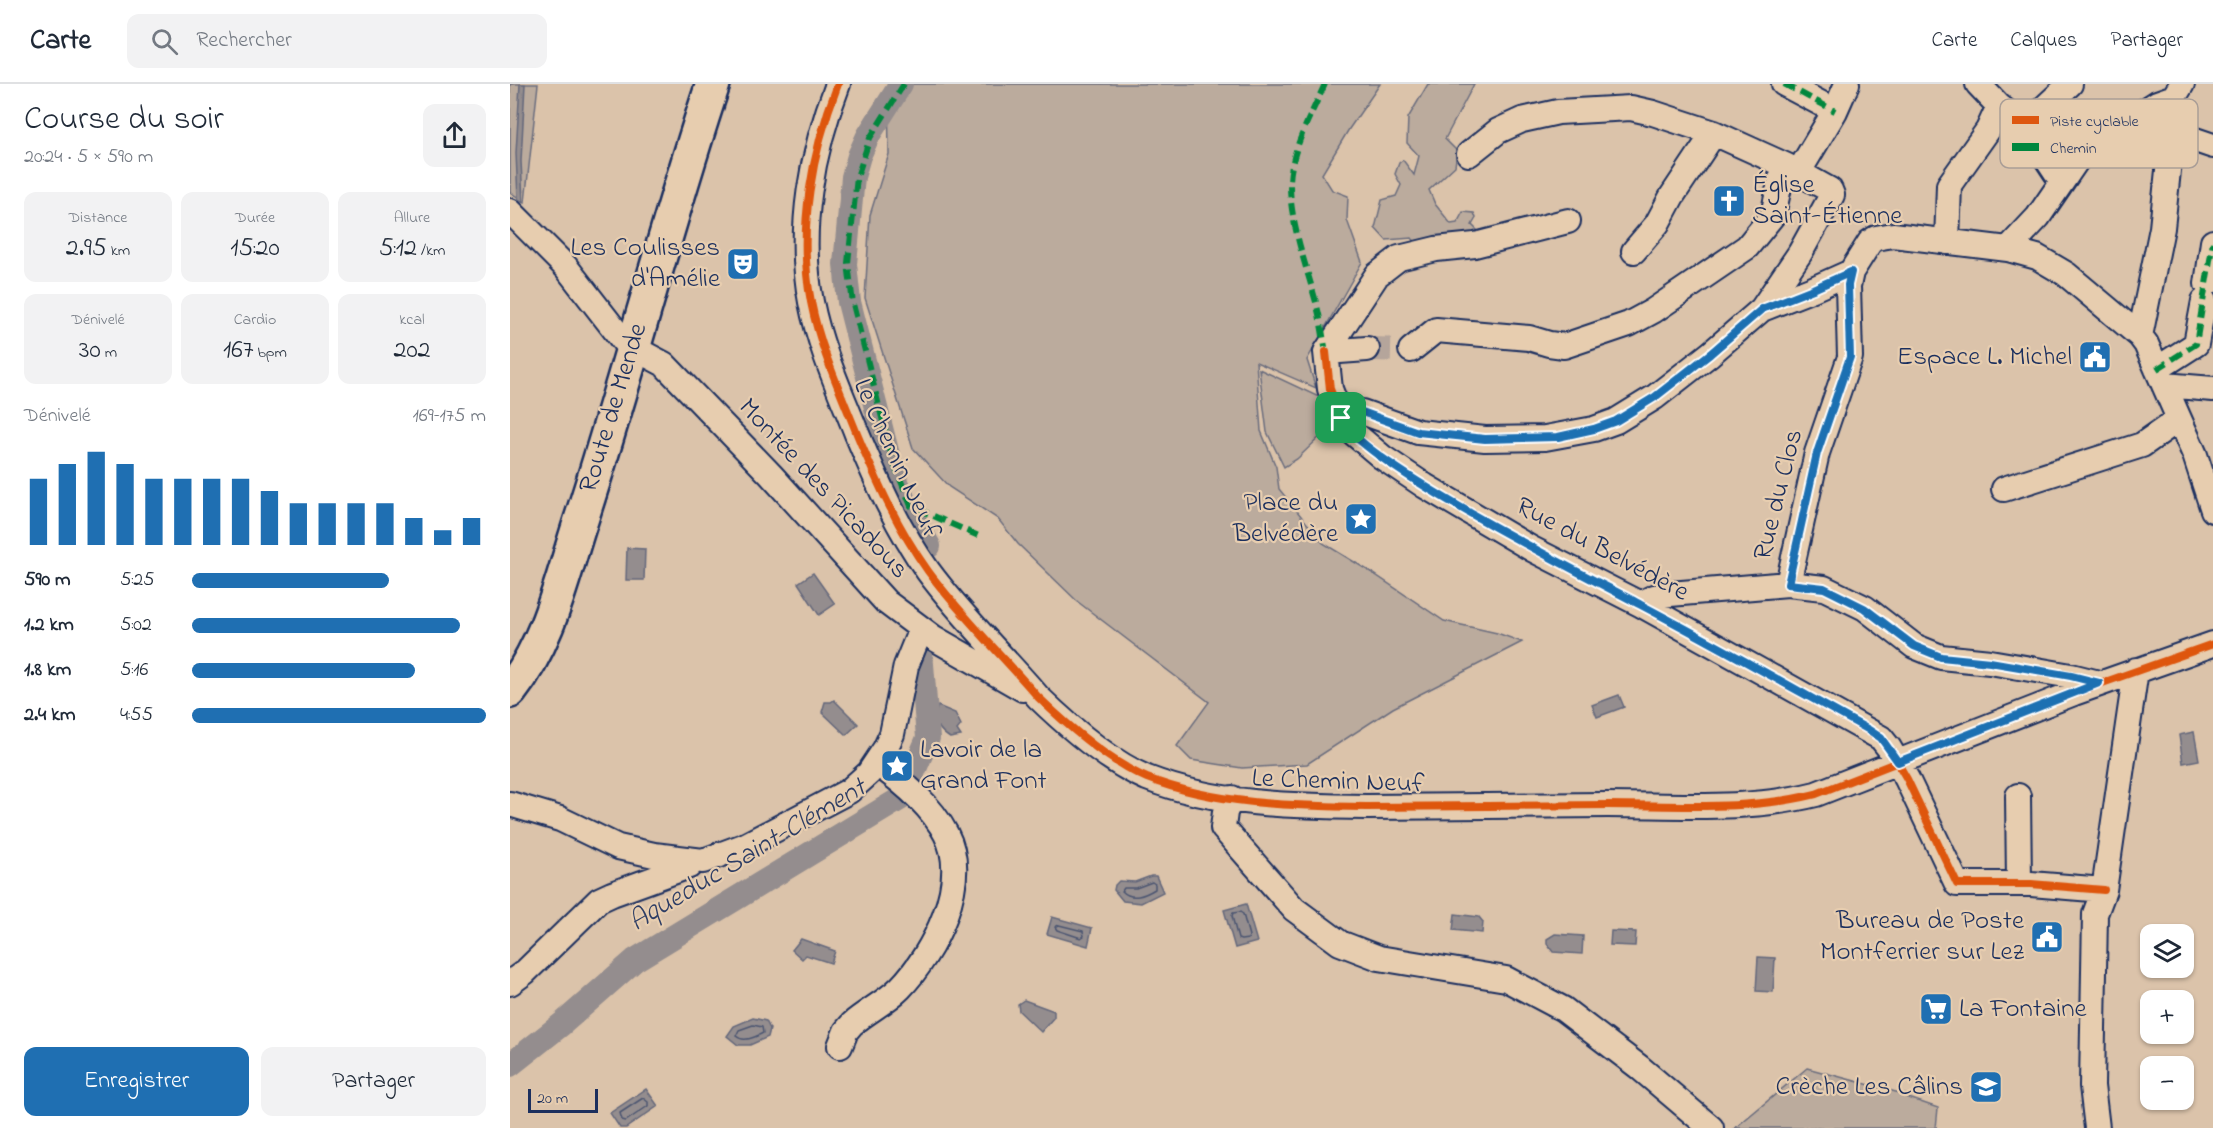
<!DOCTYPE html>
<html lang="fr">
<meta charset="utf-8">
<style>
body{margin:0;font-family:"Indie Flower",sans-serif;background:#f2f2f3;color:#1f2937;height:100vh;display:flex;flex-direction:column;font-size:22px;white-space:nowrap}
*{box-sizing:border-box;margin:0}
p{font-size:20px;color:#747a83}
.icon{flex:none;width:33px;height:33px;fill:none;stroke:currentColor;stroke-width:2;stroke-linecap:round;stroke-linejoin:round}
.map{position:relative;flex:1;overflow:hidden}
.sheet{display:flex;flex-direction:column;background:#fff;width:510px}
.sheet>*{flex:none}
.buttons{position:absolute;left:1630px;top:840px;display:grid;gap:12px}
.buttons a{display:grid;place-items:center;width:54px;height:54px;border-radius:12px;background:#fff;box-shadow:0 2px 4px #0004;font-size:30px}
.scale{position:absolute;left:18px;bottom:15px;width:70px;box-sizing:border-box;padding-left:6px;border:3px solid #1b2f5e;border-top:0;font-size:16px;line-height:21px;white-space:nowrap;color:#1b2f5e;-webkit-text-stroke:4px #e7cdaf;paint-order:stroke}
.pin{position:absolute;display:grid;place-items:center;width:51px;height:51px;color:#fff;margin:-26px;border-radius:12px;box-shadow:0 3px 9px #0006}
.round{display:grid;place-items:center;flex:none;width:63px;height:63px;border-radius:12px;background:#f2f2f3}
.headline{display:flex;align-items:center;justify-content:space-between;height:102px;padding:0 24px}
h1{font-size:33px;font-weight:600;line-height:45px}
.figures{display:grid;grid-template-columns:repeat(3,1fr);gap:9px;height:102px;padding:6px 24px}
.figures div{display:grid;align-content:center;border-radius:12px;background:#f2f2f3;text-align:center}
.figures b{font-size:26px;font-weight:600}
.figures small{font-size:16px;font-weight:400}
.figures p{font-size:16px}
.chart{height:168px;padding:12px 24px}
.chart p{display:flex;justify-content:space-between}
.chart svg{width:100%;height:108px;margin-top:6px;stroke:#1f6fb2;stroke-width:6}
.action{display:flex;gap:12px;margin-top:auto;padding:12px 24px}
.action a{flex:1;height:69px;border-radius:12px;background:#1f6fb2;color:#fff;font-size:24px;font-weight:600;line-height:69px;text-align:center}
.action a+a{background:#f2f2f3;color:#1f2937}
ul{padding:0 24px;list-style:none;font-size:20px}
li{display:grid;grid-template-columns:96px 72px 1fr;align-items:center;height:45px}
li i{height:15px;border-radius:8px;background:#1f6fb2}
header{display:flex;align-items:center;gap:36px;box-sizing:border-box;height:84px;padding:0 30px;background:#fff;border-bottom:2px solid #e0e1e3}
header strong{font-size:28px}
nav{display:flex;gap:33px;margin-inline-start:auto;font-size:21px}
.search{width:420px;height:54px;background:#f2f2f3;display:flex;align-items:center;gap:15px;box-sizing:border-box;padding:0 21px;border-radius:12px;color:#747a83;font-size:22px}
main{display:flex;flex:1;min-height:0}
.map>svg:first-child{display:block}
</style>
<header>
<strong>Carte</strong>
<div class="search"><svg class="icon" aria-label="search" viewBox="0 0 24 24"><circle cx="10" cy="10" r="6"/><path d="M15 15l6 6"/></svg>Rechercher</div>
<nav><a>Carte</a><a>Calques</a><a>Partager</a></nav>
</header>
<main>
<section class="sheet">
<div class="headline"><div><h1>Course du soir</h1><p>20:24 · 5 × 590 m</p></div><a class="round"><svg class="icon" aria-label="share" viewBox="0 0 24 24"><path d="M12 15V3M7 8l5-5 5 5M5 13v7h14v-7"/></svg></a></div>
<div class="figures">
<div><p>Distance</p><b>2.95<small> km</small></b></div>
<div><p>Durée</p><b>15:20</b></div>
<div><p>Allure</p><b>5:12<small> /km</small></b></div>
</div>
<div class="figures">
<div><p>Dénivelé</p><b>30<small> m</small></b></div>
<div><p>Cardio</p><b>167<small> bpm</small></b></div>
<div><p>kcal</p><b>202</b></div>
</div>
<div class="chart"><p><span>Dénivelé</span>169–175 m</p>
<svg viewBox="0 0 160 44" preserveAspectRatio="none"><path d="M5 44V17M15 44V11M25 44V6M35 44V11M45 44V17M55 44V17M65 44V17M75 44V17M85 44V22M95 44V27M105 44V27M115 44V27M125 44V27M135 44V33M145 44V38M155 44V33"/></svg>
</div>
<ul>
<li><b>590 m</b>5:25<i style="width:67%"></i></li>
<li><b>1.2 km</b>5:02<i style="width:91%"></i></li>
<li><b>1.8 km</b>5:16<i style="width:76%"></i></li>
<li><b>2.4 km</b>4:55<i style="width:100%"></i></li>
</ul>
<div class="action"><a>Enregistrer</a><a>Partager</a></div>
</section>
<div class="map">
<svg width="1703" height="1044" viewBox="0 0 1703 1044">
<rect width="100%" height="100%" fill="#dbc3aa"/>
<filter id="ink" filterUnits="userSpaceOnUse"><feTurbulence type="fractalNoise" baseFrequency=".0167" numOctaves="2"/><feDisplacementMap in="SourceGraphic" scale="12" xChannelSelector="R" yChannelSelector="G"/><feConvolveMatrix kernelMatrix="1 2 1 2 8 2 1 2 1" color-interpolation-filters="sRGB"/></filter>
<g filter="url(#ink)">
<path fill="#bbab9d" stroke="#6b6d7e" stroke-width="1.5" d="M0 0H28L15 118 0 108Z
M378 0H870L839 45 812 90 822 106 838 112 837 136 852 178 797 276 806 304 746 278 751 347 766 383 769 405 813 459 864 490 934 537 987 549 1012 558 883 624 797 680 732 684 681 676 667 662 699 618 568 518 508 460 488 435 439 403 403 364 355 214 360 131 379 70Z
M918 0H964L935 55 947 67 945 82 919 106 925 120 941 140 947 139 953 128 964 129 966 134 962 141 972 151 908 161 902 154 876 156 865 144 872 116 886 112 891 101 885 90 889 79 893 76 904 91 909 72 897 59 898 34Z
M749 285 811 314 819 344 787 375 774 383 757 348Z
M1297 984 1397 1011H1390L1428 1024 1426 1044H1225Z"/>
<path fill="#948d8e" stroke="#64677b" stroke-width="1.5" d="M10 0H15L11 77 13 118 8 115 6 69Z
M117 464 135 465 134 496H116Z
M303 489 325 520 309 531 288 499Z
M1109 611 1114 623 1087 633 1082 621Z
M324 616 348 640 336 651 312 628 315 618H321Z
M428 622 445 629 451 641 447 646 451 652 440 654C427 646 423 636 428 622Z
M1684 648 1689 676 1673 679 1669 651Z
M641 792H646L653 808 631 819 613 817 604 806 605 801 609 797 625 798Z
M736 820 747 858 725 864 714 826Z
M945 830 969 833 973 838 972 849 943 846Z
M542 833 582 844 578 862 537 850Z
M1101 847 1126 848 1125 862 1100 861Z
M1045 850 1073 852 1072 870 1043 868 1037 860V855Z
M291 855 325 867 321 879 296 871 292 875 282 866Z
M1248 873 1265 874 1263 908 1246 907Z
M514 916 544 927V933L531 948 509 927 508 920Z
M243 934 256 937 260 945 258 953 240 961H228L217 952 224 942Z
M136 1005 148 1022 116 1044H110L100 1029Z"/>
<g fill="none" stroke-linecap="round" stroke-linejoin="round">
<path stroke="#4b5571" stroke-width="1.5" d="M642 798 645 800V805C635 811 622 817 612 807L614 804H626Z
M730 828 733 830 739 852 738 855 731 856 728 855 722 832 723 829Z
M549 841 573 847 574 852 571 854 547 846 545 843Z
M243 941 252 943 253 949C245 953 234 959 226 952L229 946Z
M133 1014 138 1018V1022L116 1037 112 1036 110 1029Z"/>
<path stroke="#948d8e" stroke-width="24" d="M391 0 358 52 349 72 343 93 335 180 339 218 380 379 396 422 419 462
M0 981 52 940 125 876 393 713 418 654 411 568"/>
<path stroke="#b5a59b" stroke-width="24" stroke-dasharray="24 12" stroke-linecap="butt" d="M857 265 901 266"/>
<defs>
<path id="street" d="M328 0C302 67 287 146 301 218 310 264 330 307 347 350 367 398 388 445 418 487 451 532 492 571 528 613 558 642 599 678 637 694 706 721 784 722 857 723 937 723 1018 721 1098 721 1168 721 1238 727 1306 710L1564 609 1703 560
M1274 0 1325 27
M1468 0 1489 22 1515 42 1546 89 1553 95
M1515 42 1560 0
M1662 48 1703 62
M959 70 988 47 1012 36 1048 28 1121 24 1143 29 1204 49 1277 82 1320 106 1322 111 1290 169 1252 225
M1288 89 1325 27 1337 0
M0 127 56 183 122 268 137 271 154 280 261 391 376 518 424 554 513 605
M1437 158 1439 101 1478 46 1489 22
M1498 165 1528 133 1571 70 1597 51 1647 19 1664 13
M1124 167 1147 140 1162 112 1204 49
M1697 200 1703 158
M1630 252 1652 144 1662 48 1664 13 1672 0
M901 266 926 246 1019 254 1039 260 1054 262 1119 240 1143 227 1237 163 1263 131 1271 94 1277 82
M816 268 820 305 834 341 872 373 915 402 1022 465 1130 520 1371 654 1379 664 1397 695 1447 800H1521L1594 806
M816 268 867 191 889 174 926 165 965 161 1058 137
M816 268 857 265
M1647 285 1686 260 1694 217
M1654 301 1703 305
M832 334 852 328 908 348 975 355 1035 354 1084 345 1106 337 1145 313 1200 270 1252 225 1303 205 1341 188
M1494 405 1632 361 1669 335
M1278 500 1307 369 1340 273 1338 202 1341 188 1360 158 1366 154 1383 151 1498 165 1527 173 1556 190 1630 252 1636 260 1685 371 1703 426
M1130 520 1144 513 1160 510 1278 500 1314 504 1355 524 1404 562 1431 573 1480 578 1561 592 1589 599
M1508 712 1509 799
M722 714 715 728 713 744 784 825 830 859 869 874 996 895 1053 925 1129 983 1201 1044
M0 720 50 735 108 763 144 771 193 777 236 761 339 707 359 689 375 665 382 650 396 582 411 545
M0 899 15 888 89 816 102 810 179 782 185 776
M330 962 336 947 342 940C357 927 376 918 390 904 423 870 461 798 436 750 421 721 393 698 366 679
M1587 1044 1582 1002 1585 830 1594 806 1626 586"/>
<path id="secondary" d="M0 607C39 558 52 494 71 436 118 291 155 144 203 0"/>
</defs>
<use href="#street" stroke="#1b2f5e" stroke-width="28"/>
<use href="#secondary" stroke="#1b2f5e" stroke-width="38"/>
<use href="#street" stroke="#e7cdaf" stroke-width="24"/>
<use href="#secondary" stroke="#e7cdaf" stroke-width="33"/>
<path stroke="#00873e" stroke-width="6" stroke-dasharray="12 6" stroke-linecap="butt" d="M394 0 360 54 347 93 338 179 343 220 383 377 401 422 473 454
M815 0C803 27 788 53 782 82 773 121 797 183 807 222 811 237 813 253 816 268
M1274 0 1325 27
M1647 285 1686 260 1703 158"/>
<defs>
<path id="cycleway" d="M328 0C302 67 287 146 301 218 310 264 330 307 347 350 367 398 388 445 418 487 451 532 492 571 528 613 558 642 599 678 637 694 706 721 784 722 857 723 937 723 1018 721 1098 721 1168 721 1238 727 1306 710L1564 609 1703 560
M816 268 820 305 834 341 872 373 915 402 1022 465 1130 520 1371 654 1379 664 1397 695 1447 800H1521L1594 806"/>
</defs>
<use href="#cycleway" stroke="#e7cdaf" stroke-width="11"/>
<use href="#cycleway" stroke="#de5710" stroke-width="8"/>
</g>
</g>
<g fill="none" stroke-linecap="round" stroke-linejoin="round" filter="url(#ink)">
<defs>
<path id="route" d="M1341 188 1338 201 1340 273 1307 369 1278 500 1314 504 1354 524 1404 562 1431 573 1480 578 1561 592 1589 599 1388 678 1371 654 1359 646C1283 604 1207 561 1131 521 1079 493 848 378 831 334L852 328 908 348 975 355 1048 353 1084 345 1106 337 1145 313 1200 270 1252 225 1303 205Z"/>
</defs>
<use href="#route" stroke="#fff" stroke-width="12"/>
<use href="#route" stroke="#1f6fb2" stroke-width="8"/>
</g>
<defs>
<symbol id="church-square" viewBox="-11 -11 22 22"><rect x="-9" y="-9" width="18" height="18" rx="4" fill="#1f6fb2" stroke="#e7cdaf"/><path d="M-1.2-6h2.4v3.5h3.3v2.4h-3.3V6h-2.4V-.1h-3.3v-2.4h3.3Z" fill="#fff"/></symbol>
<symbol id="theatre-square" viewBox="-11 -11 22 22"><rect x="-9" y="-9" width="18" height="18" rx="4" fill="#1f6fb2" stroke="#e7cdaf"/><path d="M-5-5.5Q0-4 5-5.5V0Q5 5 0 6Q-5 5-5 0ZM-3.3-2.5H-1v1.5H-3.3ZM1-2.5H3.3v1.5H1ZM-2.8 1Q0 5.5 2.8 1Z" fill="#fff"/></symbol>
<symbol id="civic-square" viewBox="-11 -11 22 22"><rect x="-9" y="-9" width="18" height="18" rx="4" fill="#1f6fb2" stroke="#e7cdaf"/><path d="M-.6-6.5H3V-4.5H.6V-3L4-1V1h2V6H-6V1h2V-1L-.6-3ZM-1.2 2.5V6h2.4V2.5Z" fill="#fff"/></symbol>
<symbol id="sight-square" viewBox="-11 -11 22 22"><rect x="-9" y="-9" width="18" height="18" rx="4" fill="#1f6fb2" stroke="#e7cdaf"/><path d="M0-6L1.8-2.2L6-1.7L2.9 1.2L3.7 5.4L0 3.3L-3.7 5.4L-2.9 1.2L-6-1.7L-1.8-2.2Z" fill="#fff"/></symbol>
<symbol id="supermarket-square" viewBox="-11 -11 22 22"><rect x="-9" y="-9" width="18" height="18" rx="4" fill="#1f6fb2" stroke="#e7cdaf"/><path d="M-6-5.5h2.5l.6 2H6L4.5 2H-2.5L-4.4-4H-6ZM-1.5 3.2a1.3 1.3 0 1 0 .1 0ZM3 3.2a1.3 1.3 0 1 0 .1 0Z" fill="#fff"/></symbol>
<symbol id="school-square" viewBox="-11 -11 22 22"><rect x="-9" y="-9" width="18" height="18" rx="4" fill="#1f6fb2" stroke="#e7cdaf"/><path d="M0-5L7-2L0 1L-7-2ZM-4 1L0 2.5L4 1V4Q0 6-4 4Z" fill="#fff"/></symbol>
</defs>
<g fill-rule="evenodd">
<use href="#church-square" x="1200" y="98" width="38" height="38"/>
<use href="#theatre-square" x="214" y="161" width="38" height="38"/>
<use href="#civic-square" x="1566" y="254" width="38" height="38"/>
<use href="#sight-square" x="832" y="416" width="38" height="38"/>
<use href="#sight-square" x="368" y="663" width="38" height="38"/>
<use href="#civic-square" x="1518" y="834" width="38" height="38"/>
<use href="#supermarket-square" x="1407" y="906" width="38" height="38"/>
<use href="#school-square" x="1457" y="984" width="38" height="38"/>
</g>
<g text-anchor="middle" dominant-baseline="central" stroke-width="4.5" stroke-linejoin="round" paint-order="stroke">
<g font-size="27" fill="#1b2f5e" stroke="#e7cdaf" text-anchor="end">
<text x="1242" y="101" text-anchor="start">Église<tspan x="1242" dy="31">Saint-Étienne</tspan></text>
<text x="210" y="164">Les Coulisses<tspan x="210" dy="31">d'Amélie</tspan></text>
<text x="1562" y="273">Espace L. Michel</text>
<text x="828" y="419">Place du<tspan x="828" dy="31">Belvédère</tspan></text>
<text x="410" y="666" text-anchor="start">Lavoir de la<tspan x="410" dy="31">Grand Font</tspan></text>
<text x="1514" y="837">Bureau de Poste<tspan x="1514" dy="31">Montferrier sur Lez</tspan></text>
<text x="1449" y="925" text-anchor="start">La Fontaine</text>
<text x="1453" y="1003">Crèche Les Câlins</text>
</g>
<g font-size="27" fill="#1b2f5e" stroke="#e7cdaf">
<text transform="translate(104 324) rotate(-73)">Route de Mende</text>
<text transform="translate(386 375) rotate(65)">Le Chemin Neuf</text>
<text transform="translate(313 405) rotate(47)">Montée des Picadous</text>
<text transform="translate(1269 411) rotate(-76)">Rue du Clos</text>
<text transform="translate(1092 466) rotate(28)">Rue du Belvédère</text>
<text transform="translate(828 698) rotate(2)">Le Chemin Neuf</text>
</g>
<g font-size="28" font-style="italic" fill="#2d3d65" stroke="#e7cdaf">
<text transform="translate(238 772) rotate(-31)">Aqueduc Saint-Clément</text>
</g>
</g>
<rect x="1490" y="15" width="198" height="69" rx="9" fill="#e7cdaf" stroke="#aa9e97" stroke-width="1.5"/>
<rect x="1502" y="32" width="27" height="8" fill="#de5710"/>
<rect x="1502" y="59" width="27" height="8" fill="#00873e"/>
<g font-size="16" fill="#1b2f5e">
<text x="1540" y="42">Piste cyclable</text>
<text x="1540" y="69">Chemin</text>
</g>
</svg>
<div class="buttons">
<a><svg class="icon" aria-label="layers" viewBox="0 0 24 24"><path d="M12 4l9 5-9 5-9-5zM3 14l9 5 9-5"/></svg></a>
<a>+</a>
<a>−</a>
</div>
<div class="scale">20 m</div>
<div class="pin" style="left:831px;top:334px;background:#1e9e55"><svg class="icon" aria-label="arrive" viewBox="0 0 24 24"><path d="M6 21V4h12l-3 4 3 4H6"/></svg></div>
</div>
</main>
